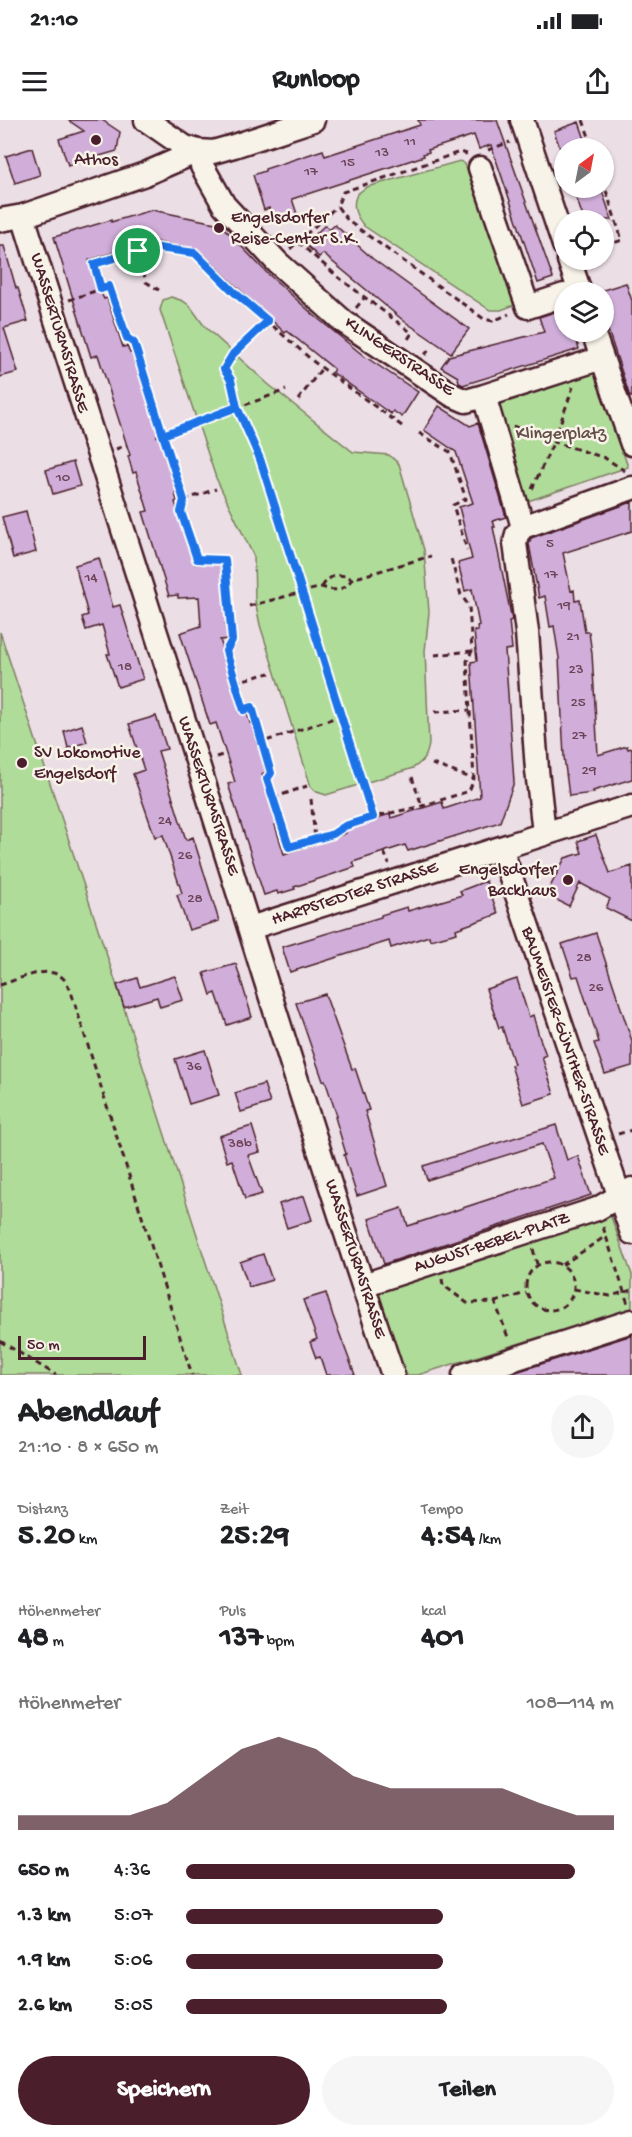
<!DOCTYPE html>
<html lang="de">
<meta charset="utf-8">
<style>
body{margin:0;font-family:"Gochi Hand",sans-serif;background:#f6f6f6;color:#202124;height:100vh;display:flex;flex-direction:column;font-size:22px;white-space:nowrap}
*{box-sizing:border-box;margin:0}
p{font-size:20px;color:#757577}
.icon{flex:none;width:33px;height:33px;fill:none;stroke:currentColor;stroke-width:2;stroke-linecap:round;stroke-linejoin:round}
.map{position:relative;height:1255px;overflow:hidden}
.drawer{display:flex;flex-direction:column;background:#fff;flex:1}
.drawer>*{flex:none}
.needle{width:39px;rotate:32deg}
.controls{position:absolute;left:554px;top:18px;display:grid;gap:12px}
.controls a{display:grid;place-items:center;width:60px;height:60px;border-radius:50%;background:#fff;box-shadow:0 2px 4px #0004;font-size:30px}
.scale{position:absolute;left:18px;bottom:15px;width:128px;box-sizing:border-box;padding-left:6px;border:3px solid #4a1f2b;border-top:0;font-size:16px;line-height:21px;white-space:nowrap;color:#4a1f2b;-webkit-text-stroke:4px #f7f3e8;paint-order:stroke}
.pin{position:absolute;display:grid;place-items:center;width:51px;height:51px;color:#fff;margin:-26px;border:3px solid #fff;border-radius:50%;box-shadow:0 2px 6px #0007}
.round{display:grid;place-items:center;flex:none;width:63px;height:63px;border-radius:32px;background:#f6f6f6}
.head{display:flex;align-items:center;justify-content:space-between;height:102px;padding:0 18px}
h1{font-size:33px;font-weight:700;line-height:45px}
.figures{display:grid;grid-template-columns:repeat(3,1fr);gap:9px;height:102px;padding:6px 18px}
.figures div{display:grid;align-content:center}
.figures b{font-size:30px;font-weight:700}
.figures small{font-size:16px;font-weight:400}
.figures p{font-size:16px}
.chart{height:168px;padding:12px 18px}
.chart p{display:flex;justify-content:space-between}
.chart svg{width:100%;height:108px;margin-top:6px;fill:#4a1f2b;opacity:.7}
.action{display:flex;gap:12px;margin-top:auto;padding:12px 18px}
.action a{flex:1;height:69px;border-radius:36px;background:#4a1f2b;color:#fff;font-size:24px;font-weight:700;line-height:69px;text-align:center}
.action a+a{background:#f6f6f6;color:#202124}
ul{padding:0 18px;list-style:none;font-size:20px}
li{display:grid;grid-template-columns:96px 72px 1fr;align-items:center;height:45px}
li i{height:15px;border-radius:8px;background:#4a1f2b}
.status{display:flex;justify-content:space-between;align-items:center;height:42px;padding:0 30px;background:#fff;direction:ltr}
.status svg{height:16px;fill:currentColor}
header{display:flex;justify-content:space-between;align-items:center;height:78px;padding:0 18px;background:#fff;font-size:27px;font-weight:700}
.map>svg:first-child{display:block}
</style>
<div class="status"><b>21:10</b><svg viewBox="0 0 49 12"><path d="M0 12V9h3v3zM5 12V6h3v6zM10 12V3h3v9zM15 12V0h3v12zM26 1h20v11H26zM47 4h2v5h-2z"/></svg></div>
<header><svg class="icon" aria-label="menu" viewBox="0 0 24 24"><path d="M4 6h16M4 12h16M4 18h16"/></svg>Runloop<svg class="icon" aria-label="share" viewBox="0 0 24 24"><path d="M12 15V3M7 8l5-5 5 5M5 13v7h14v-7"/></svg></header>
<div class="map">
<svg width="632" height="1255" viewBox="0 0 632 1255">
<rect width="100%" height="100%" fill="#ebdee4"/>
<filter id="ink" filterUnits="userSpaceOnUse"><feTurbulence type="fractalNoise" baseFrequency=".0167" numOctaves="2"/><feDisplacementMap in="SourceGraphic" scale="12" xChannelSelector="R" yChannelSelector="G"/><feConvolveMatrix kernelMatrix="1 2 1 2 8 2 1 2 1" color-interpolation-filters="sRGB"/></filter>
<g filter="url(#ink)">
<path fill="#b0dc9a" stroke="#7d7e62" stroke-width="1.5" d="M460 41 465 44 517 184 501 190H490L364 106C356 96 351 87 357 74L367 67Z
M171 177 183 181 190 186 205 207 268 264 353 332 389 335 399 344 424 430 429 492 425 531 429 624C427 636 424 641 413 648L326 675 317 672 311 667 260 505 255 480 254 437 216 358 160 190 163 180Z
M594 246 628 347 528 381 493 279Z
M0 512 114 857 242 1255H0Z
M610 1094 632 1155V1188L418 1255H404L377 1169Z"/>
<path fill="#d0aed9" stroke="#4a1f2b" stroke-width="1.5" d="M68 0H102L120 12 117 31 68 45 59 19 84 11Z
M418 0H497L553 158 538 163 491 25 479 29 474 15 428 30 429 32 423 34 424 36 292 79 297 94 273 101 269 88 264 90 253 55 265 51V49L323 30 325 36 420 5Z
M579 2 588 28H560L554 11Z
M32 28 40 55 15 63 6 36Z
M573 68H601L612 100H584Z
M152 90 220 104 267 153 316 197 364 236 418 272 402 297 393 291 391 294 381 287 332 252 334 249 287 211 285 213 198 130 151 121 89 140 100 171 104 179 107 178 123 227 127 226 130 233 133 232 178 372 175 373 177 381 175 382 195 444 222 442 228 501 225 504 229 511 230 519 220 520 245 594 247 593 250 603 254 602 267 644 264 645 266 652 262 654 279 704 275 705 284 734 344 714 346 713 345 708 390 694 391 698 442 682 444 689 480 677 471 542 477 541 474 511H478L477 506 479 505 472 469 465 471 458 443 472 439 459 387 473 383 456 332 424 310 439 286 470 306 478 303 506 397 493 401 495 407H493L512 500 509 501 512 529 505 530 514 662 500 702 408 731 405 725 353 742 355 747 294 767 295 769 278 774 277 771 264 775 228 664 235 662 216 603 210 605 180 513 201 506 199 477 178 478V475L169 476 143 392 148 391 136 352 133 353 128 336 130 335 108 266 98 235 91 237 54 117 111 100V102Z
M325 105 329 110 335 105 373 139 469 209 451 233 404 201 323 134 319 137 305 124Z
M0 126H4L16 168H18L28 201 4 208 18 252 0 257Z
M626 163 632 181V277H630L603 195V170Z
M564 189V212H574L579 229 463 265 459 263 458 257 441 247 449 236 544 212 539 197Z
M73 342 80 366 53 374 46 350Z
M632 382V411L563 433 571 471 574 470 575 481 580 480 585 512H589L592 534 598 635 627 626 628 629 632 628V659L593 671 594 673 569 676 564 637 559 538 554 506 550 507 545 476 539 478 529 424 531 418Z
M26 391 36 432 13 438 2 397Z
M99 438 113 487 120 485 143 559 118 567 107 534H110L102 505 86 510 82 497 88 495 75 445Z
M156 596 167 629 158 631 186 720 193 717 219 801 189 810 177 775 182 773 163 715 155 717 133 654 144 650 129 604Z
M82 605 87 622 68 628 64 611Z
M596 715 610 753 632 746V801L606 788 610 779 580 763 569 786 546 775 565 738 582 733 578 721Z
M486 761 498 794 456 809 457 813 430 820 429 816 391 828 389 821 290 852 282 827 381 797V795L407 787 408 791 462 775 460 771Z
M596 813 632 921V946L605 954 594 923 599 922 578 856 573 857 562 824Z
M236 844 252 897 227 905 216 873 211 875 204 853Z
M175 856 183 880 160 887 157 877 124 887 117 865 137 858 140 867Z
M517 859 529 897 533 895 539 916 546 935 542 937 554 974 523 984 511 945 514 944 502 907 499 908 486 869Z
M325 874 352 949 355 948 369 990 365 991 387 1066 357 1076 344 1035 346 1034 335 997 337 996 325 960 323 961 296 883Z
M205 930 219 975 189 984 175 939Z
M264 964 270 983 241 992 235 973Z
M556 1005 567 1040 578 1036 591 1075 384 1144 369 1099 402 1088 408 1106 554 1058 542 1024 427 1060 423 1046Z
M252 1006 260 1032 248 1035 262 1074 245 1079 232 1040 227 1042 219 1016Z
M304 1076 312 1100 287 1108 279 1084Z
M263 1134 272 1160 249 1167 240 1142Z
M326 1173 333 1196 355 1255H326L320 1237 316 1238 310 1222 317 1219 303 1180Z
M632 1215V1255H514L513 1253Z"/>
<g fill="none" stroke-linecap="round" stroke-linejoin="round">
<defs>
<path id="minor" d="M146 0 185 27 198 31
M522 0 564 125
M198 31 202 46 224 85 277 142 344 202 452 275 466 281 484 276 523 407 517 414 515 423 527 512 537 650 544 713
M480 48 528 187 564 175
M23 96C80 279 140 461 198 644 262 848 324 1052 393 1255
M0 100 23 96 145 54 198 31 213 32 234 26 313 0
M569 140 580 172
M593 212 632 324
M484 276 602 238
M523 407 632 368
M501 728 632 1113
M250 808 632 686
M363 1165 597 1089 632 1069
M464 1255 632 1201"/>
</defs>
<use href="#minor" stroke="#4a1f2b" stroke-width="27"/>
<path stroke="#4a1f2b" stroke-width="3" stroke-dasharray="6 4.5" stroke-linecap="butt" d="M583 0 593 28
M488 30 510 22
M467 34 460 32 343 72 337 86 348 101 484 199 493 201 509 194
M603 61 622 120 603 127
M298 122 338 157 412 213 406 222
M290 129 337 86
M138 131 146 162 159 170
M69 180 101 169
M356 188 364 178
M268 201 233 235 224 249 231 260 237 287 260 339 375 704
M425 235 431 227
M298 280 322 248
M402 306 314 242 234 172 195 133 151 127 94 144 101 169 109 166 127 218 134 223 184 380 181 392 197 439H225L232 520 226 531 245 590 252 587 261 623 271 653 267 659 289 727 333 714 345 706 373 697 422 686 469 671 474 659 467 541 472 531 469 486 461 475 450 435
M513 306 542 318 605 338 625 351
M419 313 450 332 466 379 453 385 467 430
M156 316 163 315 286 270
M116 329 127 325
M532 369 554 321 573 267
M184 380 216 369
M322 467C329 455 340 452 352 459
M249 486 322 467C334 472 344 471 352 459L431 436
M435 535 472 531
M235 562 270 553
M435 592 470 590
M257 624 340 596
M216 637 226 634
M432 644 474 659
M412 657 422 686
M273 678 307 666
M311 679 315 719
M384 732 389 744
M0 865C18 860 53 841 66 862 69 866 71 871 72 875L192 1255
M618 1014 632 1010
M603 1107 628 1184
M533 1129 537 1144
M526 1166a24 24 0 1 1 48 0a24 24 0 1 1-48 0Z
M562 1145 606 1116
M442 1159 443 1165 467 1183 495 1182 509 1220
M574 1169 610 1176 632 1170
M495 1182 526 1173
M0 1221 56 1255"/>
<use href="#minor" stroke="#f7f3e8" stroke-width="22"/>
</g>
</g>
<g fill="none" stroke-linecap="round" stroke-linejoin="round" filter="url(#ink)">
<defs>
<path id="route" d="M138 131 94 144 101 169 109 166 127 218 134 223 163 315 237 287 260 339 373 697 345 706 333 714 289 727 267 659 271 653 252 587 244 590 226 531 232 520 225 440 197 439 181 392 184 380 163 315 237 287 231 260 224 249 233 234 268 201 234 172 195 133 151 127 138 131"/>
</defs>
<use href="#route" stroke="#fff" stroke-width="12"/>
<use href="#route" stroke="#1a73e8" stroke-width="8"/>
</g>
<g fill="#4a1f2b" stroke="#f7f3e8" stroke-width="2">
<circle cx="96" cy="20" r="6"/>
<circle cx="219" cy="108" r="6"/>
<circle cx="22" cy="643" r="6"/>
<circle cx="568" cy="760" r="6"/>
</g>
<g text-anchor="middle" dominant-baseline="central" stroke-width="5" stroke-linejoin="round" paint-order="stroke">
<g font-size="15" fill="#6c4356">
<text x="410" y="22">11</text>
<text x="382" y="33">13</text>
<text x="348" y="43">15</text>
<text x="311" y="52">17</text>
<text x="63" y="358">10</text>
<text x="550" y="424">5</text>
<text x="551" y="455">17</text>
<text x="91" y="458">14</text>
<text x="564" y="486">19</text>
<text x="573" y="517">21</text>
<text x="125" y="547">18</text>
<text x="576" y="550">23</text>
<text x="578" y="583">25</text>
<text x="579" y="616">27</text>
<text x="589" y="651">29</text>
<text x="165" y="701">24</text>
<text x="185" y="736">26</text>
<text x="195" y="779">28</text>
<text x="584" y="838">28</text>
<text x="596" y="868">26</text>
<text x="194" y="947">36</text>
<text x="240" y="1024">38b</text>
</g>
<g font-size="18" fill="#4a1f2b" stroke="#f7f3e8" text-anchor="start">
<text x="96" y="40" text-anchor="middle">Athos</text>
<text x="231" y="98">Engelsdorfer<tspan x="231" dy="21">Reise-Center S.K.</tspan></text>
<text x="34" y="633">SV Lokomotive<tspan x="34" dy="21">Engelsdorf</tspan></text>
<text x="556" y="750" text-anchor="end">Engelsdorfer<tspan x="556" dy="21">Backhaus</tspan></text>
</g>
<g font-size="18" fill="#4a1f2b" stroke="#f7f3e8">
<text transform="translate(59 213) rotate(73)">WASSERTURMSTRASSE</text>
<text transform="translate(399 237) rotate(34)">KLINGERSTRASSE</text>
<text transform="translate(208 676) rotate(72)">WASSERTURMSTRASSE</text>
<text transform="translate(355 774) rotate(-18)">HARPSTEDTER STRASSE</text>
<text transform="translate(565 921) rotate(71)">BAUMEISTER-GÜNTHER-STRASSE</text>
<text transform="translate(492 1123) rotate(-18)">AUGUST-BEBEL-PLATZ</text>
<text transform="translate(355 1139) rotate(72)">WASSERTURMSTRASSE</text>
</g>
<g font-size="18" fill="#644e47" stroke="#f7f3e8">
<text x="561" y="314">Klingerplatz</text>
</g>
</g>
</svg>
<div class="controls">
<a><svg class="needle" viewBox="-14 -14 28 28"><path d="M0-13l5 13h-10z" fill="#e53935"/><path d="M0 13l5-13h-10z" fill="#757577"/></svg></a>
<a><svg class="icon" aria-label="locate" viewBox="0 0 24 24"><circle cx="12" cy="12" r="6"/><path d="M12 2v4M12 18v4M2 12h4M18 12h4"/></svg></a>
<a><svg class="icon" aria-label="layers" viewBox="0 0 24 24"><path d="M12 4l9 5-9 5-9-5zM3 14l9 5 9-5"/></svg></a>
</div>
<div class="scale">50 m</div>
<div class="pin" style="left:138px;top:131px;background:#1e9e55"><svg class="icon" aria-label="arrive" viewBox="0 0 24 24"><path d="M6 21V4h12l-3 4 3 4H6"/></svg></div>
</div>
<section class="drawer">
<div class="head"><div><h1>Abendlauf</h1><p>21:10 · 8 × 650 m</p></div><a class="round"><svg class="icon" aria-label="share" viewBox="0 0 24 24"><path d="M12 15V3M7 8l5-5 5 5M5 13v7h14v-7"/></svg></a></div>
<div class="figures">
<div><p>Distanz</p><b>5.20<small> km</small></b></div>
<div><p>Zeit</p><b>25:29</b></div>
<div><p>Tempo</p><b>4:54<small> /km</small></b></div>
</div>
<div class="figures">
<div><p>Höhenmeter</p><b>48<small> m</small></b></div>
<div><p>Puls</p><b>137<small> bpm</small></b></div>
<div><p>kcal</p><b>401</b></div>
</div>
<div class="chart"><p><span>Höhenmeter</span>108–114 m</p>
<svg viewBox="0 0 160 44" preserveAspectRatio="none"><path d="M0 44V38L10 38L20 38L30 38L40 33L50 22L60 11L70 6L80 11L90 22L100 27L110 27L120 27L130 27L140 33L150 38L160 38V44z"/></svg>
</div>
<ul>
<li><b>650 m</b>4:36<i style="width:91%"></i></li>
<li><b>1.3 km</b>5:07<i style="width:60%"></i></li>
<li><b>1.9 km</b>5:06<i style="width:60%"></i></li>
<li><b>2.6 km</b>5:05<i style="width:61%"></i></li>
</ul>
<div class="action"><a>Speichern</a><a>Teilen</a></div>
</section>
